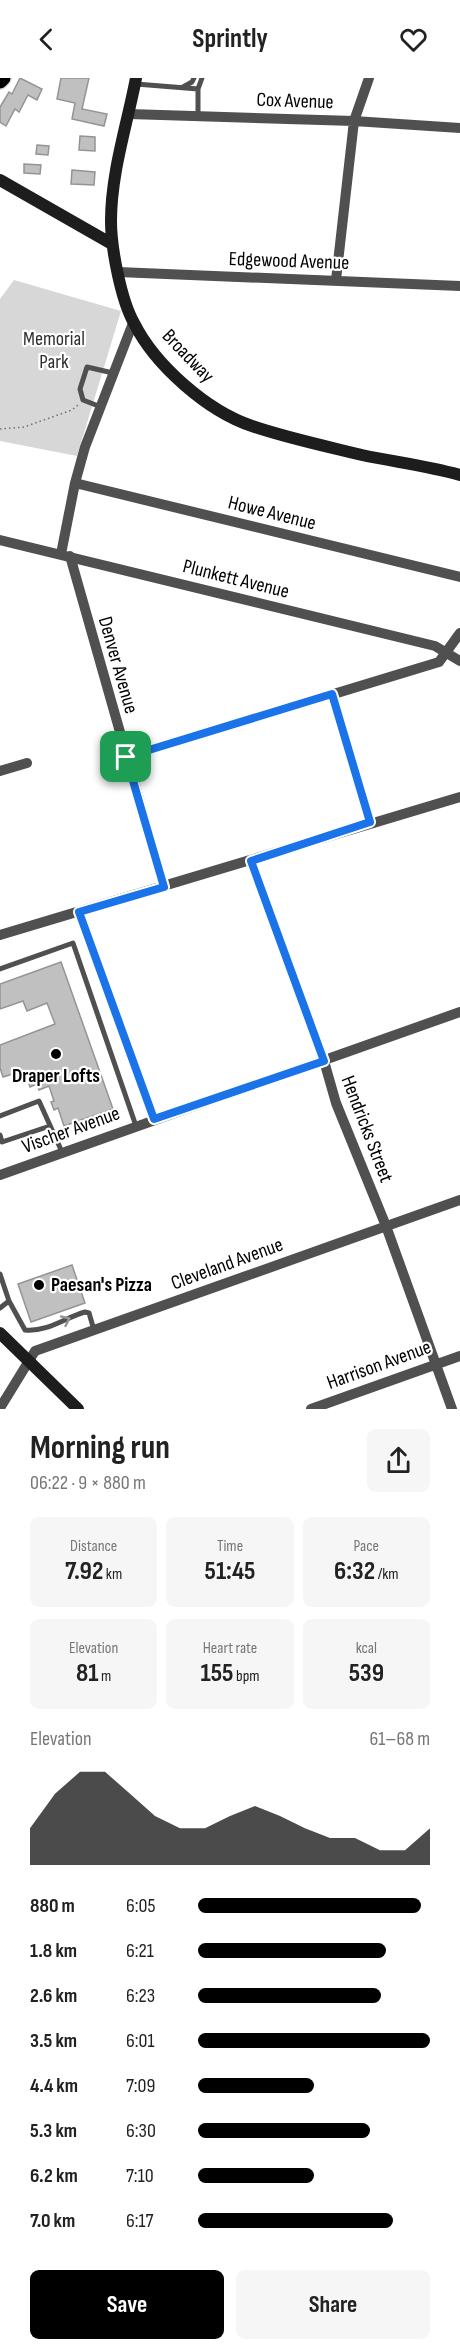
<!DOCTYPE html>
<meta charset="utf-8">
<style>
body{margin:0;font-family:"Sofia Sans Condensed",sans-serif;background:#f6f6f6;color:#222;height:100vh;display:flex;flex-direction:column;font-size:22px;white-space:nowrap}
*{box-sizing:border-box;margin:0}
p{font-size:20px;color:#767676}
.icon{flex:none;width:33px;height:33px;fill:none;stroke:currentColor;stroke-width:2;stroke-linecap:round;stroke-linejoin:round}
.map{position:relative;height:1331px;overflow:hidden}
.sheet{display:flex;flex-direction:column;background:#fff;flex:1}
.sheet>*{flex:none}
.pin{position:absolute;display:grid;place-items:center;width:51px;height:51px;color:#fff;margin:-26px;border-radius:12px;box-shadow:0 3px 9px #0006}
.round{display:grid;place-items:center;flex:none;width:63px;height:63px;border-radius:9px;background:#f6f6f6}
.headline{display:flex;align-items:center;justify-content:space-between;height:102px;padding:0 30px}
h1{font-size:33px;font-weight:700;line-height:45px}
.figures{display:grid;grid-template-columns:repeat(3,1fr);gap:9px;height:102px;padding:6px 30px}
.figures div{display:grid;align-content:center;border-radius:9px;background:#f6f6f6;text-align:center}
.figures b{font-size:26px;font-weight:700}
.figures small{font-size:16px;font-weight:400}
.figures p{font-size:16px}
.chart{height:168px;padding:12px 30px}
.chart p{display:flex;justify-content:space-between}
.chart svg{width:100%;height:108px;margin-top:6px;fill:#000;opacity:.7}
.button{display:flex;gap:12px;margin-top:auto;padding:12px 30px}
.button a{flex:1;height:69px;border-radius:9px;background:#000;color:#fff;font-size:24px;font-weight:700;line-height:69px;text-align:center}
.button a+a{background:#f6f6f6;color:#222}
ul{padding:0 30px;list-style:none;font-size:20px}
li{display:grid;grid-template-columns:96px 72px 1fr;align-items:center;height:45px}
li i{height:15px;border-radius:8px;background:#000}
header{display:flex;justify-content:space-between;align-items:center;height:78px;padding:0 30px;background:#fff;font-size:27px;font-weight:700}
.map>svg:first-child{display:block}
</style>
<header><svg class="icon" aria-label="back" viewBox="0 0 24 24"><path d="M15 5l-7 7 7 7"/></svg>Sprintly<svg class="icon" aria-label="heart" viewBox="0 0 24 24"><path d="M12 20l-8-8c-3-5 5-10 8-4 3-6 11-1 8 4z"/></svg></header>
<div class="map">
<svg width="460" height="1331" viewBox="0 0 460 1331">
<rect width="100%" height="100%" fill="#fff"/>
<path fill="#d7d7d7" d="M14 202 121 233 77 378 0 363V221Z"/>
<path fill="#c0c0c0" stroke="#949494" stroke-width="1.5" d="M20 0 42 11 37 22 28 17 19 34 15 31 6 48 0 44V29L9 14 12 16Z
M61 0H89L82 31 107 36 104 48 72 41 75 25 57 21Z
M80 58 95 59V73L79 72Z
M37 67 49 68 48 77 36 76Z
M24 86 41 87 40 96 24 95Z
M72 92 95 94 94 107 71 106Z
M61 884 113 1031 64 1048 58 1030 54 1032 51 1024 54 1023 49 1008 39 1012 37 1006 30 1009 27 999 21 1001 19 994 3 999 0 990V967L55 946 47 925 27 933 23 923 0 931V906Z
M72 1187 85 1225 31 1244 18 1206Z"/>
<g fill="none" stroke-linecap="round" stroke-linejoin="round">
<defs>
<path id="primary" d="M0 3 3 0"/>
</defs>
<use href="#primary" stroke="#dbdbdb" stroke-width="18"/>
<path stroke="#727272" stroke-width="1.5" stroke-dasharray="1.5 3" stroke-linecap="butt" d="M0 351 24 349 72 332 78 327"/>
<path stroke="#505050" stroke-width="5" d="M136 6 198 11 202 0
M183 9 192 4 194 0
M198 11V37
M101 329 83 322 80 311 87 289 113 295
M0 891 73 865 136 1048
M0 1038 39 1023 62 1074
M0 1057 2 1064 50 1048
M0 1196 9 1223 0 1230
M9 1223 25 1252C48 1254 64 1240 85 1234L89 1235 94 1252"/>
<path stroke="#505050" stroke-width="10" d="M129 36 354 43 460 50
M118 194 460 208
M336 202 354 43 369 0
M75 405 460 499
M0 462 435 568 460 583
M61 476 75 405 85 369 133 245
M70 478 164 809
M332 616 370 744
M126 679 439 584 460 555
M0 693 27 685
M251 783 324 983 336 1025 386 1148 452 1331
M79 834 154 1041
M0 857 460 719
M0 1097 460 934
M0 1330 35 1273 460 1122
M311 1331 460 1278"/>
<path stroke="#1d1d1d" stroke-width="12" d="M136 0C127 47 111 95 111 143 111 170 121 222 134 245 155 287 207 333 252 348 287 360 325 368 362 377 395 384 428 388 460 397
M0 102 112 166
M0 1255 78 1331"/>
<use href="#primary" stroke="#000" stroke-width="15"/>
</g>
<defs><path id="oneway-chevron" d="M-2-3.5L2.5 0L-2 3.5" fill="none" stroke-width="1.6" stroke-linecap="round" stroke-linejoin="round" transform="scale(1.5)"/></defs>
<use stroke="#969696" href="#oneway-chevron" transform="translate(66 1242) rotate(-25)"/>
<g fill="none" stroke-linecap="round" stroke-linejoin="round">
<defs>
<path id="route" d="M332 616 370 744 251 783 324 983 154 1041 79 834 164 809 126 679Z"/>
</defs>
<use href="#route" stroke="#fff" stroke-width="12"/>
<use href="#route" stroke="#1a73e8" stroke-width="8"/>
</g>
<g fill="#000" stroke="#fff" stroke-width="2">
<circle cx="56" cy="976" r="6"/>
<circle cx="39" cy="1207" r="6"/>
</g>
<g text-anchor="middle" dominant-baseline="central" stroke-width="4.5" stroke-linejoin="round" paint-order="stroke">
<g font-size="20" fill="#000" stroke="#fff">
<text transform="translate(295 23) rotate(2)">Cox Avenue</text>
<text transform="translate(289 183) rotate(2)">Edgewood Avenue</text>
<text transform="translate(188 278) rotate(46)">Broadway</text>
<text transform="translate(272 435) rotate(14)">Howe Avenue</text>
<text transform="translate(236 501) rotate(14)">Plunkett Avenue</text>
<text transform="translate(118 587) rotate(74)">Denver Avenue</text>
<text transform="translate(367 1051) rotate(69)">Hendricks Street</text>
<text transform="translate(71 1052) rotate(-20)">Vischer Avenue</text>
<text transform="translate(227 1186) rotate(-20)">Cleveland Avenue</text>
<text transform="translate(379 1287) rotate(-20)">Harrison Avenue</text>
</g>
<g font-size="20" fill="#2e2e2e" stroke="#fff">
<text x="54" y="261">Memorial<tspan x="54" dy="23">Park</tspan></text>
</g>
<g font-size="20" font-weight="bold" fill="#000" stroke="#fff">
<text x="56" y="998">Draper Lofts</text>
<text x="51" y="1207" text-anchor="start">Paesan's Pizza</text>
</g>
</g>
</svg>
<div class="pin" style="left:126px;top:679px;background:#1e9e55"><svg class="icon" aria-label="arrive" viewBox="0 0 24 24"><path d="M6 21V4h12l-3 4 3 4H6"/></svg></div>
</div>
<section class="sheet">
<div class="headline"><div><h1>Morning run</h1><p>06:22 · 9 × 880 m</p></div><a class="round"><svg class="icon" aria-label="share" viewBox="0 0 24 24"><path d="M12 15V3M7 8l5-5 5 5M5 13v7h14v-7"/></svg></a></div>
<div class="figures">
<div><p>Distance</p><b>7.92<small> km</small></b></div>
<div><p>Time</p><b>51:45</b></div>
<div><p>Pace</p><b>6:32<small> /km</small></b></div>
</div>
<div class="figures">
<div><p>Elevation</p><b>81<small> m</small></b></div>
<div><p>Heart rate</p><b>155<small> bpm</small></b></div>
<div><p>kcal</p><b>539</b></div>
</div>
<div class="chart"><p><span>Elevation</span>61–68 m</p>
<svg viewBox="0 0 160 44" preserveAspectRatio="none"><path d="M0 44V29L10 15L20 6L30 6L40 15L50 24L60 29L70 29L80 24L90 20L100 24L110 29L120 33L130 33L140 38L150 38L160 29V44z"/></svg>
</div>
<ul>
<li><b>880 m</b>6:05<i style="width:96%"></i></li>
<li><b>1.8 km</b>6:21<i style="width:81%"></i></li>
<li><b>2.6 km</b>6:23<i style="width:79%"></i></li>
<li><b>3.5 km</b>6:01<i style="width:100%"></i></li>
<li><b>4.4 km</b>7:09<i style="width:50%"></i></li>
<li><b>5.3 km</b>6:30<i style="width:74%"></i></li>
<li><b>6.2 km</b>7:10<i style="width:50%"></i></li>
<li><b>7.0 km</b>6:17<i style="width:84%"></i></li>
</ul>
<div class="button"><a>Save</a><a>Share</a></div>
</section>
